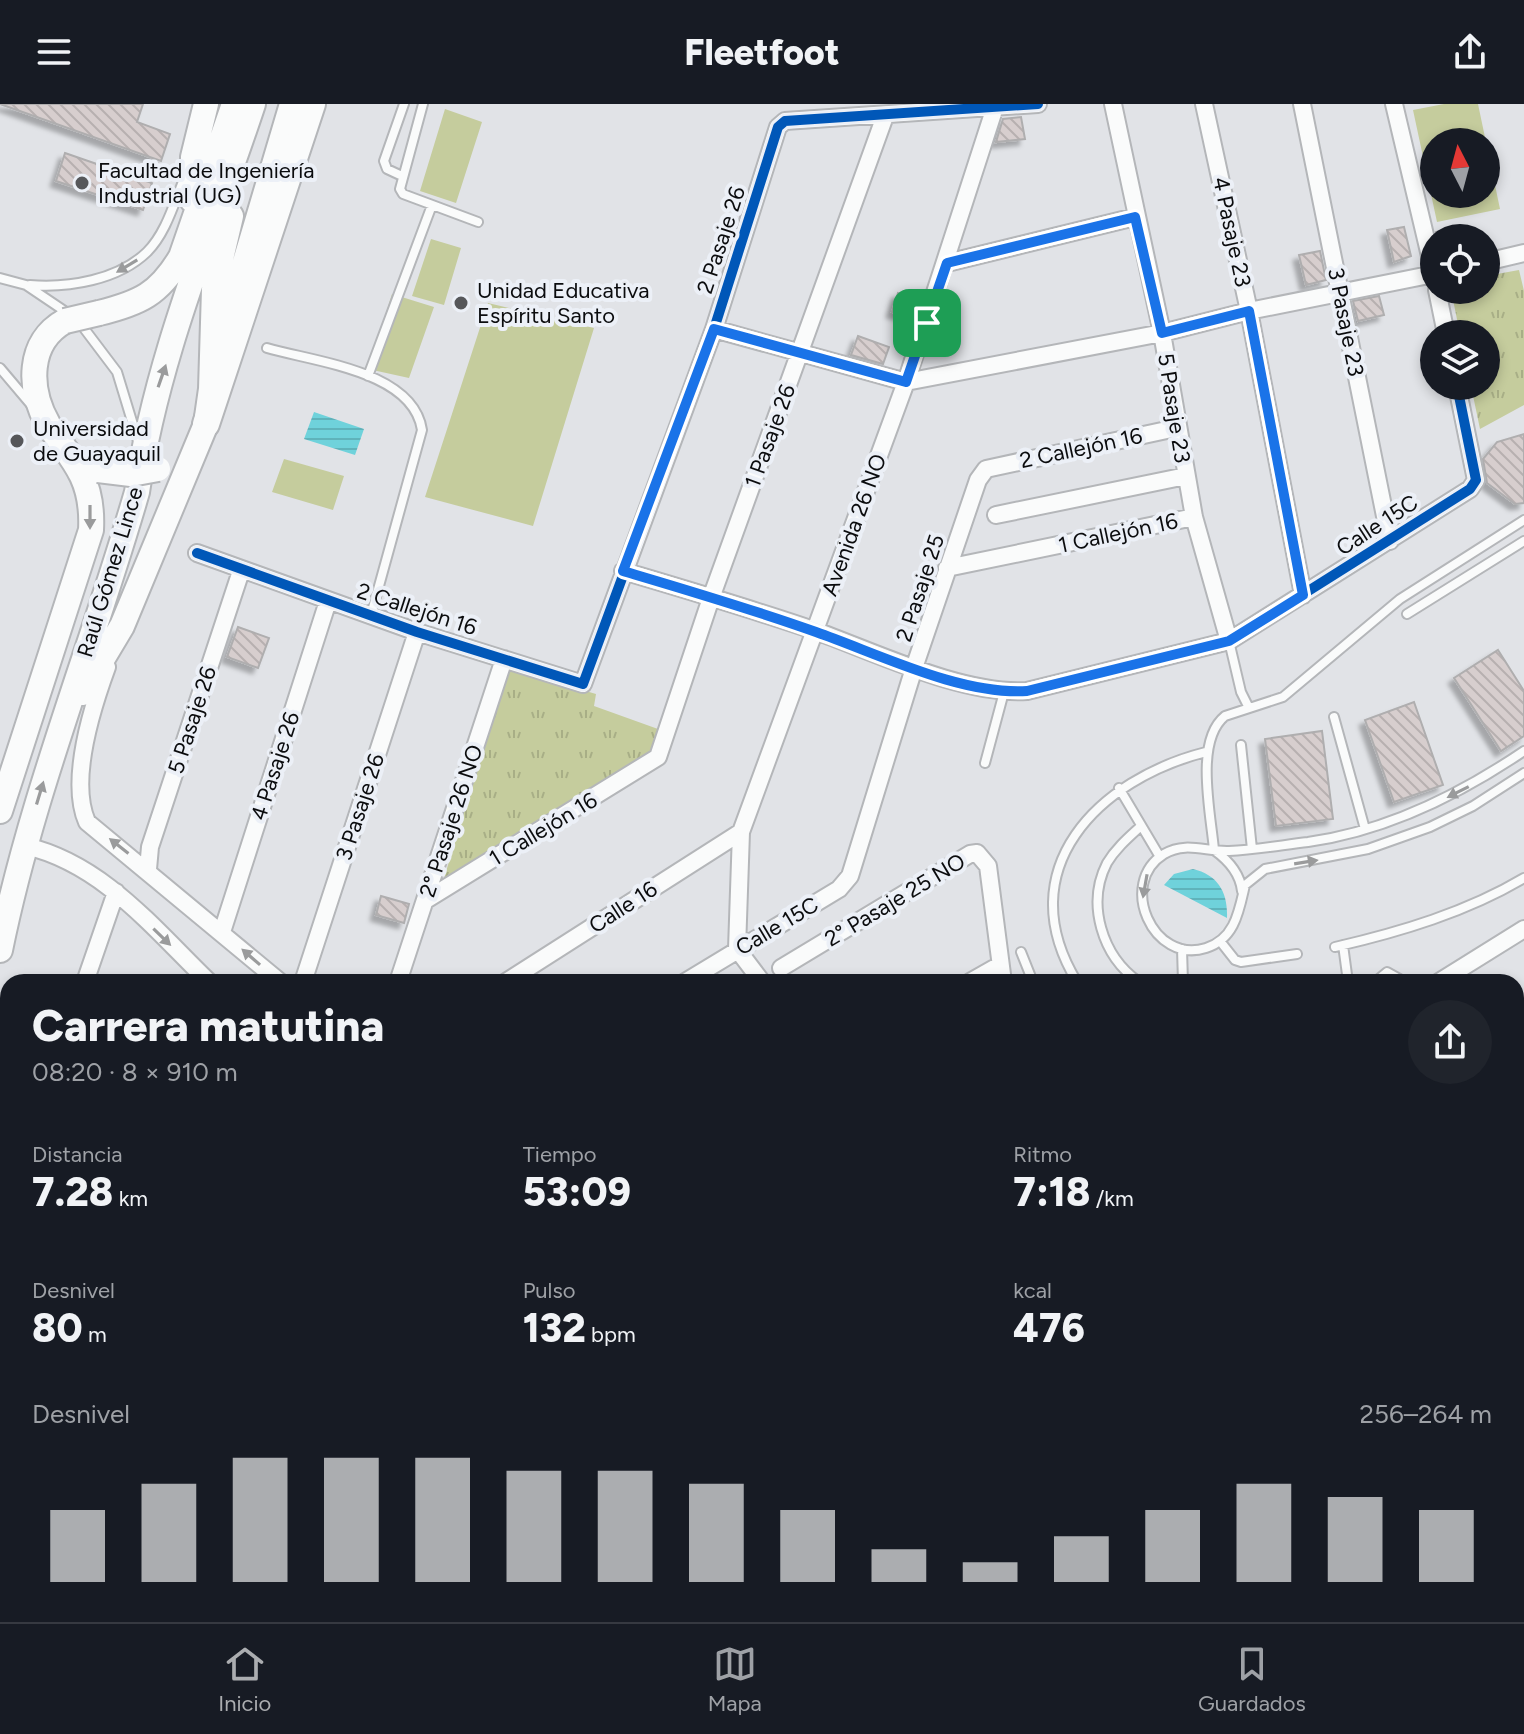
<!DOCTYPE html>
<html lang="es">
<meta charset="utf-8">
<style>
body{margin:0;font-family:Figtree,sans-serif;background:#20242c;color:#f1f3f6;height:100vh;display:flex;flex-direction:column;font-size:30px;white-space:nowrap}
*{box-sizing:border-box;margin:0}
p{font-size:26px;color:#9ea1a6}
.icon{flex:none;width:44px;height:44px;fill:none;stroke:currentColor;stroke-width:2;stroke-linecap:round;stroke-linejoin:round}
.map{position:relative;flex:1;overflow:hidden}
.side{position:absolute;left:0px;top:870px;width:1524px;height:648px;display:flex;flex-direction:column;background:#171b24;border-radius:24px 24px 0 0;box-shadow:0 4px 12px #0003}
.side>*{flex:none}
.needle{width:52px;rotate:354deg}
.buttons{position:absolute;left:1420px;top:24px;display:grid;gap:16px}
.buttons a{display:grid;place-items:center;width:80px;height:80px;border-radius:50%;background:#171b24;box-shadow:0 4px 12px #0003;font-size:40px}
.pin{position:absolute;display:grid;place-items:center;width:68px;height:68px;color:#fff;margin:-34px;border-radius:16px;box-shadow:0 4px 12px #0006}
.round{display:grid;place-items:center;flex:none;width:84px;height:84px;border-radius:42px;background:#20242c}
.summary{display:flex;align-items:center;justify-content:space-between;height:136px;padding:0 32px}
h1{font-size:44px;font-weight:800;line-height:60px}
.metrics{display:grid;grid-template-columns:repeat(3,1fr);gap:12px;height:136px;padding:8px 32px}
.metrics div{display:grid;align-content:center}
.metrics b{font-size:40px;font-weight:800}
.metrics small{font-size:22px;font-weight:400}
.metrics p{font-size:22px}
.chart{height:224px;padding:16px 32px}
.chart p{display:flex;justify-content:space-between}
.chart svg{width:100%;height:144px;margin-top:8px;stroke:#abadb0;stroke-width:6}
header{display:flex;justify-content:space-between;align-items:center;height:104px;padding:0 32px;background:#171b24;font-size:36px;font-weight:800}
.dock{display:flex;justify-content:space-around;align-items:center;height:112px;border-top:2px solid #363941;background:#171b24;font-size:22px;color:#9ea1a6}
.dock a{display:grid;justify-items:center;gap:4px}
.dock .on{color:#abadb0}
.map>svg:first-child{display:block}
</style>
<header><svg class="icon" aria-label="menu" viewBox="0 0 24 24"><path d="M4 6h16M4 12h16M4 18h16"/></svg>Fleetfoot<svg class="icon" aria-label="share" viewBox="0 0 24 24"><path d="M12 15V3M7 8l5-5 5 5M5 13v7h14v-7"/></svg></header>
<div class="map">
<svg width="1524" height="1518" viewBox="0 0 1524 1518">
<defs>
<pattern id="grass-tufts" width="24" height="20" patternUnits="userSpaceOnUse" patternTransform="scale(2)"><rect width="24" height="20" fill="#c5cc9d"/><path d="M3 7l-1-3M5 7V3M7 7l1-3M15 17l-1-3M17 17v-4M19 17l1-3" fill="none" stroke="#a8ae86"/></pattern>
<pattern id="water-rules" width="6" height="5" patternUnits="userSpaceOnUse" patternTransform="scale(2)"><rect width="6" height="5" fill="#6fd2db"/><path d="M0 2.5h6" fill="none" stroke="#5fb3bb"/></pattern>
<pattern id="building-back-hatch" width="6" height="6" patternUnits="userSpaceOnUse" patternTransform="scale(2)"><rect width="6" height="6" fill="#d7cece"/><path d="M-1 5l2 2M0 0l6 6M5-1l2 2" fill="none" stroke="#b7b0b0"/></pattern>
<filter id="shadow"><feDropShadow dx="-5.5" dy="5.5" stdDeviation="2" flood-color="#0004"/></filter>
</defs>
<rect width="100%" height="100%" fill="#e1e3e7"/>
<path fill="url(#grass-tufts)" d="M1519 166 1524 187V301L1480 325 1471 282H1486V230H1460L1451 186H1486V172Z
M507 564 596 590 594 602 658 625 654 648 442 781Z"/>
<path fill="#c5cc9d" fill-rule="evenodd" d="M1444 0H1478L1500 105 1437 118 1413 6ZM1434 38H1486V90H1434Z
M445 5 482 18 456 99 420 87Z
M431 135 461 144 444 201 412 192Z
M392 190 434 203 409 274 368 265Z
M488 199 594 224 533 422 425 393Z
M284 355 344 372 333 406 272 388Z"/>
<path fill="url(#water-rules)" d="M314 308 364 325 355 351 304 335Z
M1193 765C1218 771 1228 788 1227 814L1164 781 1174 770Z"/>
<path fill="url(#building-back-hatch)" stroke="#afaeaf" stroke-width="2" filter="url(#shadow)" d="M0 0H143L137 18 170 30 161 57Z
M1021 13 1025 35 996 38 1003 15Z
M65 49 152 79 143 106 56 77Z
M1462 122 1465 134H1437L1436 128Z
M1404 123 1411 152 1394 158 1387 126Z
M1320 147 1326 176 1306 181 1299 151Z
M898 189 910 193 904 211 892 208Z
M1379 192 1384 211 1358 217 1353 197Z
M858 232 889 243 883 260 851 251Z
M1524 330V399L1515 400 1487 379 1483 355 1497 338Z
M238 523 269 534 258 564 227 553Z
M1498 546 1524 587V632L1501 647 1454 574Z
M1414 598 1443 681 1394 698 1365 616Z
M1322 627 1333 715 1276 722 1265 635Z
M381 792 409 800 404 819 376 811Z"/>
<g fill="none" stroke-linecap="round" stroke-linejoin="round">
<defs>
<path id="lane" d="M423 0 400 85 403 90 478 118
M402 72 387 65 384 57 404 0
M0 174 26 181 69 210
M30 181C69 184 118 176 147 148 166 129 174 99 184 75
M80 219 117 268 138 337
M267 244C315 258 413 267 422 326L371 511
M0 264 33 303
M368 272 432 101
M1407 510 1524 437
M1229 537 1241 588 1249 604
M1334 613 1365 725
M1241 641 1252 745
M1524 647C1459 691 1387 727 1308 738 1282 741 1256 746 1229 747 1206 748 1186 737 1164 750 1117 779 1153 861 1206 844 1235 835 1239 807 1245 781L1265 765 1368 745 1430 723 1473 702 1524 669
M985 659 1004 588
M1119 684 1160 753
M1242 787C1240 769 1228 756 1214 746 1211 710 1194 637 1225 612L1283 593 1400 495 1524 416
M1220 837 1235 856 1241 858 1297 850
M1343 841 1348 878
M1335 843C1400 828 1467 808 1524 774
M1182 845 1183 878
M1021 848 1033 878
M1077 878C1008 765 1099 675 1206 648
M1139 878C1102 852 1086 800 1107 759 1116 744 1129 733 1141 722
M1375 878 1387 868 1405 878
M1075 1510 1083 1518"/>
<path id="street" d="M1113 0 1162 229 1194 413 1229 537
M1204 0 1249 207 1303 491
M1302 0 1390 437
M1394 0 1434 169
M1486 158 1524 149
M947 159 1135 113
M1437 186 1446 230
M714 225 906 278 1162 229 1249 207 1434 170
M996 411 1186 372
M197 449 417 528 583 580 714 225 778 23 785 17 1038 0
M947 464 1194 413
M623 467C687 486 752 505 816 527 877 549 963 591 1027 587L1229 537 1470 385 1476 376 1457 282
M107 563C92 604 69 677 87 718L280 878
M26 742C103 760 154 825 209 878
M148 765 150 743 241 467
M426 796 658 653 711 494 885 12
M222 828 328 497
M781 864 970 750 977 749 988 762 1003 878
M85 878 116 788
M303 878 417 528
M398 878 504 555
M506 878 741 728
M685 878 839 785 850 772 914 564 978 376 986 365 1176 324
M762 878 737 845 741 728 906 278 996 0
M970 878 1000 861
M1439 878 1524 825
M1516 934 1524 943
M1516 961 1524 967
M1516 1085 1524 1089
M1516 1227 1524 1231
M0 1344 8 1340
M1516 1376 1524 1383
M364 1510 365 1518
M459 1510 463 1518
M576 1510 581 1518
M690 1510 698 1518
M782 1510 787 1518
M925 1510 935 1518
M1329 1510 1340 1518
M268 1518 273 1510
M1146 1518 1162 1510
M1357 1518 1365 1510
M1511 1518 1524 1508"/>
<path id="secondary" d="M192 96 193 53 206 0
M99 209C140 199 159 190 181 153L234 0
M223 232 292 0
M82 589 122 522 206 320 211 285 214 185 231 112
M0 707 91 426C92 407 90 389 82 372 73 353 59 338 48 320 28 285 27 238 65 217
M0 846C32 689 93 541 137 388 156 255 211 127 253 0
M0 1128 8 1170
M0 1283 8 1323
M42 1510 44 1518
M70 1510 71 1518"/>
<path id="primary" d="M206 320 312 0"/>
</defs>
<use href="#lane" stroke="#b4b6b9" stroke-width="12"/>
<use href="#street" stroke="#b4b6b9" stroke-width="20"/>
<use href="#secondary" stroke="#b4b6b9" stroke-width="28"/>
<use href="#primary" stroke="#b4b6b9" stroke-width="30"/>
<use href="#lane" stroke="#fafbfb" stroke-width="8"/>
<use href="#street" stroke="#fafbfb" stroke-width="16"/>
<use href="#secondary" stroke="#fafbfb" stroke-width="24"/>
<use href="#primary" stroke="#fafbfb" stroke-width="26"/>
<defs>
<path id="secondary-bridge" d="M65 217 99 209
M98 366 131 370 158 365"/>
</defs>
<use href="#secondary-bridge" stroke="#b4b6b9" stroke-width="28" stroke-linecap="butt"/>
<use href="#secondary-bridge" stroke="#fafbfb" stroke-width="24"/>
<defs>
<path id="cycleway" d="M197 449 417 528 583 580 714 225 778 23 785 17 1038 0
M623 467C687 486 752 505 816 527 877 549 963 591 1027 587L1229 537 1470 385 1476 376 1457 282"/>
</defs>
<use href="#cycleway" stroke="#ecf0f7" stroke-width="15"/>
<use href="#cycleway" stroke="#0057b8" stroke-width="10"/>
</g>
<defs><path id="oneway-solid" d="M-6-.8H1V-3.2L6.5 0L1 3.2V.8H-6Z" transform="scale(2)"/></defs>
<g fill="#9a9b9c">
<use href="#oneway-solid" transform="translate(127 162) rotate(149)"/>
<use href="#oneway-solid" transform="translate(162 272) rotate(-71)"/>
<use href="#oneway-solid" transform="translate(90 413) rotate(90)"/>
<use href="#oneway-solid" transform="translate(1458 688) rotate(153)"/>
<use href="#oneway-solid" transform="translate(40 689) rotate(-73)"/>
<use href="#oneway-solid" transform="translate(119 742) rotate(-142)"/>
<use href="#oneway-solid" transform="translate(1306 758) rotate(-9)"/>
<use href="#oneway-solid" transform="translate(1145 782) rotate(100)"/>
<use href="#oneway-solid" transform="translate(162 833) rotate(44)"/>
<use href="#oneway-solid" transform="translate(251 853) rotate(-139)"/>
</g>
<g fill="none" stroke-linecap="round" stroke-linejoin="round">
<defs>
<path id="route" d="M1135 113 1162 229 1249 207 1303 491 1229 537 1027 587C960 591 879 550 816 528 752 505 687 486 623 467L714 225 906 278 947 159Z"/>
</defs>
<use href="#route" stroke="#fff" stroke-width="16"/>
<use href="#route" stroke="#1a73e8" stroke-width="10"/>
</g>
<g fill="#56575a" stroke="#ecf0f7" stroke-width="3">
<circle cx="82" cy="79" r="8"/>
<circle cx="461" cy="199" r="8"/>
<circle cx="17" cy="337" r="8"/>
</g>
<g text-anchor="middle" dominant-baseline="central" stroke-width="8" stroke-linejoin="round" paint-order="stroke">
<g font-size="22" fill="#0b0c0e" stroke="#ecf0f7" text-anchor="start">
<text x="98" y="66">Facultad de Ingeniería<tspan x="98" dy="25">Industrial (UG)</tspan></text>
<text x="477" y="186">Unidad Educativa<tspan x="477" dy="25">Espíritu Santo</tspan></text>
<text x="33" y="324">Universidad<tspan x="33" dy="25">de Guayaquil</tspan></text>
</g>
<g font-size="22" fill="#0b0c0e" stroke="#ecf0f7">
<text transform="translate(1232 128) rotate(78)">4 Pasaje 23</text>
<text transform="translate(721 136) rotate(-72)">2 Pasaje 26</text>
<text transform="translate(1346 218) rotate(79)">3 Pasaje 23</text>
<text transform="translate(1174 304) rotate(81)">5 Pasaje 23</text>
<text transform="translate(770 332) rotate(-70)">1 Pasaje 26</text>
<text transform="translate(1081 344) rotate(-12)">2 Callejón 16</text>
<text transform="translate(854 421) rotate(-70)">Avenida 26 NO</text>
<text transform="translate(1377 421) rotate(-33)">Calle 15C</text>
<text transform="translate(1118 429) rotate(-12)">1 Callejón 16</text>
<text transform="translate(110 468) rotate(-73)">Raúl Gómez Lince</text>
<text transform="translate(920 484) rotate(-72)">2 Pasaje 25</text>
<text transform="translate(417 505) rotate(18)">2 Callejón 16</text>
<text transform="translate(192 616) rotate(-72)">5 Pasaje 26</text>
<text transform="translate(275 662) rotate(-72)">4 Pasaje 26</text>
<text transform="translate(360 703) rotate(-72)">3 Pasaje 26</text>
<text transform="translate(451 717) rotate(-72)">2° Pasaje 26 NO</text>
<text transform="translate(543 725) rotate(-31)">1 Callejón 16</text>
<text transform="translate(895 796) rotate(-31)">2° Pasaje 25 NO</text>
<text transform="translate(623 803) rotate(-33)">Calle 16</text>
<text transform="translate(777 822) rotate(-31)">Calle 15C</text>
</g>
</g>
</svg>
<div class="buttons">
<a><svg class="needle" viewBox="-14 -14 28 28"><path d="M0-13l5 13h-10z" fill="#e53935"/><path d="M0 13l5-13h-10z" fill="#9ea1a6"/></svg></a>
<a><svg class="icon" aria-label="locate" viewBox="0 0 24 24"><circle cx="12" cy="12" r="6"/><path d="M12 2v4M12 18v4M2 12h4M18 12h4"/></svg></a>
<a><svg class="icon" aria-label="layers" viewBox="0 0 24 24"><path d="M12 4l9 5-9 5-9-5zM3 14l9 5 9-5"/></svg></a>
</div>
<div class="pin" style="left:927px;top:219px;background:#1e9e55"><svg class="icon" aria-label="arrive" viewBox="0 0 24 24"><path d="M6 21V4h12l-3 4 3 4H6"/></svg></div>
<section class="side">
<div class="summary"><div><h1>Carrera matutina</h1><p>08:20 · 8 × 910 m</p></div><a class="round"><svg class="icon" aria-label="share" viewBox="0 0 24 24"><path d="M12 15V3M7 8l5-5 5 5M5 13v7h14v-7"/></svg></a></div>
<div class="metrics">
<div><p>Distancia</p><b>7.28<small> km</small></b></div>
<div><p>Tiempo</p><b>53:09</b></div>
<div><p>Ritmo</p><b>7:18<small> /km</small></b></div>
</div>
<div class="metrics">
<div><p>Desnivel</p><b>80<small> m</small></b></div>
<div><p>Pulso</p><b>132<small> bpm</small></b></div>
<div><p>kcal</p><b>476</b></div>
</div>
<div class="chart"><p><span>Desnivel</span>256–264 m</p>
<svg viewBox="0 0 160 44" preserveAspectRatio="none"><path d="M5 44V22M15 44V14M25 44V6M35 44V6M45 44V6M55 44V10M65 44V10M75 44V14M85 44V22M95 44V34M105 44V38M115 44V30M125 44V22M135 44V14M145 44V18M155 44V22"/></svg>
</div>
</section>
</div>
<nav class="dock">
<a class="on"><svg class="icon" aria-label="home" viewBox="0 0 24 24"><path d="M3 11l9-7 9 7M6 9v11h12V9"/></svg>Inicio</a>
<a><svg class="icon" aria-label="map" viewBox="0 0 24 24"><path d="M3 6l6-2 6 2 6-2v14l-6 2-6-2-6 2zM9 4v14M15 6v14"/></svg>Mapa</a>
<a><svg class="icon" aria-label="saved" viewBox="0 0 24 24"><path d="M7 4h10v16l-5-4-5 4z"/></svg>Guardados</a>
</nav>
